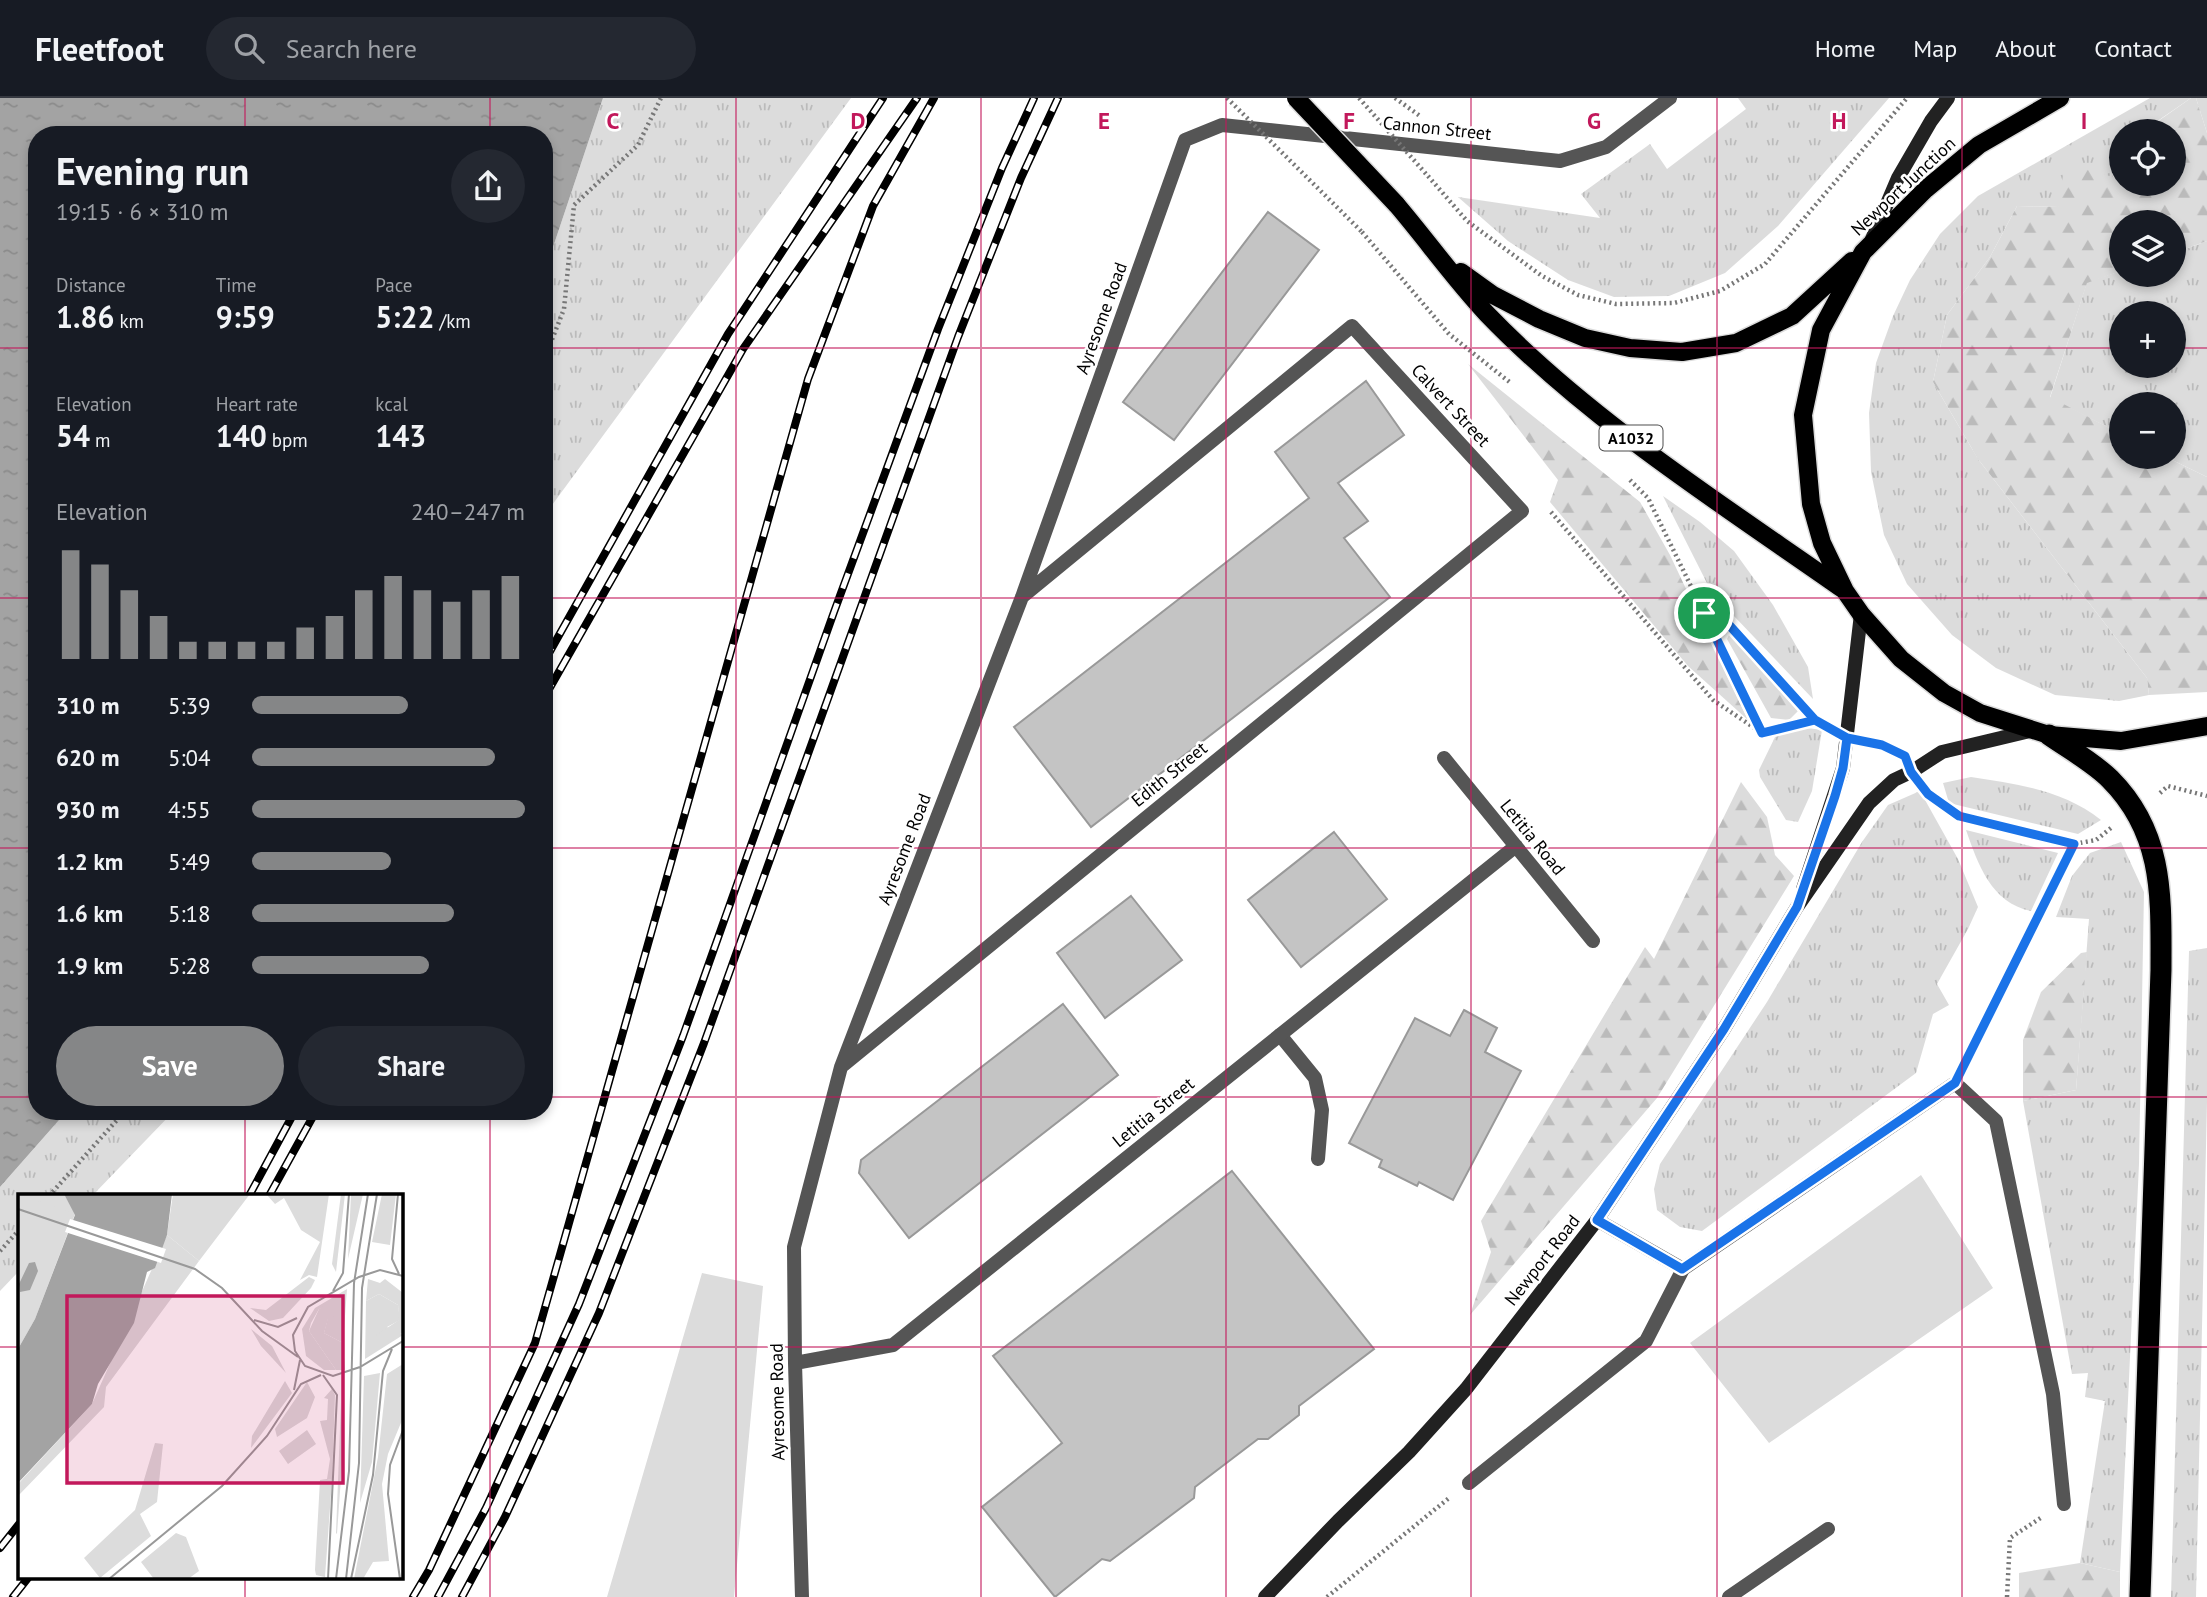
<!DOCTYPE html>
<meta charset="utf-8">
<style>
body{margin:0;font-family:"PT Sans",sans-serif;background:#242831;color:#f1f3f6;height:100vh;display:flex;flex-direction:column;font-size:26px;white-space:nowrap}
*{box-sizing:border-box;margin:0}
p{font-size:23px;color:#9ea1a6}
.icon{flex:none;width:38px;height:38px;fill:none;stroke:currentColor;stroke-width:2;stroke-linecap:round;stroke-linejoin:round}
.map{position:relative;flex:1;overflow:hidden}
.sheet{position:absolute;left:28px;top:28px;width:525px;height:994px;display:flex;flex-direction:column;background:#171b24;border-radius:28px;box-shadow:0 4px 10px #0003}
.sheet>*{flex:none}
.tools{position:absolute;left:2109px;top:21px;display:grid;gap:14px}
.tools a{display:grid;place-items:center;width:77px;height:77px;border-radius:50%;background:#171b24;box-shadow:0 4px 10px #0003;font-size:35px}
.pin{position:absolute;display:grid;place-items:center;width:60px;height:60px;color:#fff;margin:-30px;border:4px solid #fff;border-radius:50%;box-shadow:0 2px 7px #0007}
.round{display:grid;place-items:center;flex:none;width:74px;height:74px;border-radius:37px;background:#242831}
.headline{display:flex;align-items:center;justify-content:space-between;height:119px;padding:0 28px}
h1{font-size:38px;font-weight:600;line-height:52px}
.figures{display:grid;grid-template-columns:repeat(3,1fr);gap:10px;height:119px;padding:7px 28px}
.figures div{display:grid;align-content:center}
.figures b{font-size:30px;font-weight:600}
.figures small{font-size:19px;font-weight:400}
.figures p{font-size:19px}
.chart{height:196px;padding:14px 28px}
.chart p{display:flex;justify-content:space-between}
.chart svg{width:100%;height:126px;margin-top:7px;stroke:#858687;stroke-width:6}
.cta{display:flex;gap:14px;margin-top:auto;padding:14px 28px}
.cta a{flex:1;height:80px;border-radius:42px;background:#858687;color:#fff;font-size:28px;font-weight:600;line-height:80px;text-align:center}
.cta a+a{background:#242831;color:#f1f3f6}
ul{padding:0 28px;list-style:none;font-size:23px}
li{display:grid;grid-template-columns:112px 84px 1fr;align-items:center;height:52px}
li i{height:18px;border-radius:9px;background:#858687}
header{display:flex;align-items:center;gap:42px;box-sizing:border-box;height:98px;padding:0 35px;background:#171b24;border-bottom:2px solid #363941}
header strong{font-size:33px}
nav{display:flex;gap:38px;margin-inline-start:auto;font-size:24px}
.search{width:490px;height:63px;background:#242831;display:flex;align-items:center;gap:18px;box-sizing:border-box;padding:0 24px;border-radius:38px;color:#9ea1a6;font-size:26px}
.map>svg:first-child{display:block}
</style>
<header>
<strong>Fleetfoot</strong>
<div class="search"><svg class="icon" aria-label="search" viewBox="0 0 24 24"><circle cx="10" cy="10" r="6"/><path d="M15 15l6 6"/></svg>Search here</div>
<nav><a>Home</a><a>Map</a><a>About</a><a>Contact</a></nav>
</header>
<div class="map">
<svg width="2207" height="1499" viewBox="0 0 2207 1499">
<defs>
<pattern id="grass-tufts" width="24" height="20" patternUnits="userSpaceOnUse" patternTransform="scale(1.75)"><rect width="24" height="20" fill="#dcdcdc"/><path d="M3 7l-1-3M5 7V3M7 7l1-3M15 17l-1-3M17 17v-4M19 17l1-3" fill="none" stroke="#bbb"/></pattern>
<pattern id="forest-firs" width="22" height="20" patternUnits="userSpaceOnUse" patternTransform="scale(1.75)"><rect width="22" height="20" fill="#dcdcdc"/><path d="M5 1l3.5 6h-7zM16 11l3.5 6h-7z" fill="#bbb"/></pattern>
<pattern id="water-ripples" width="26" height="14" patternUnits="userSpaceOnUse" patternTransform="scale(1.75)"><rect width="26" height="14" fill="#a3a3a3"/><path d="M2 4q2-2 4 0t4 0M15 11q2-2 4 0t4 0" fill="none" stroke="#8b8b8b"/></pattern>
</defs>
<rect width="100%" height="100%" fill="#fff"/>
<path fill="url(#grass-tufts)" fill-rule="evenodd" d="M603 0H851L544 418V176Z
M1738 0H1889L1778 128 1725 175 1669 198 1614 199 1568 182 1508 143 1458 99 1600 120 1581 96 1650 46 1667 71 1746 11Z
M2150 0H2191L2143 33H2121V64L2113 79 2058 109 2017 108 1990 159 1947 217 1933 284 1978 361 2147 580 2149 597 2119 603 2055 597 1996 570 1952 537 1907 486 1884 437 1871 374 1869 315 1876 265 1893 218 1910 182 1940 136 1978 98Z
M2196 0H2207V35Z
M2207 143V379L2166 359H2174V306H2121V336L2050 300 2087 184 2121 173V177H2174V155ZM2121 215H2174V268H2121Z
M1663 398 1700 424 1734 453 1773 507 1808 569 1813 601 1712 495Z
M1800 629 1822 632 1812 693 1798 724 1786 722 1760 679 1759 672 1776 637Z
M1971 679C2017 686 2063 692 2101 722L2078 736 1949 705 1943 685Z
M1920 693 1958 761 1978 809 1968 831 1937 886 1949 907 1933 916 1916 975 1702 1133 1680 1129 1657 1112 1654 1091 1660 1066 1767 904 1862 744 1888 707Z
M1966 732 2058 755 2031 813C1991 805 1978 766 1966 732Z
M2121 744 2144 794 2139 1066 2120 1474 2080 1465 2105 1303 2085 1299 2088 1275 2072 1276 2023 1003 2076 992 2089 821 2056 819 2072 778 2090 755Z
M2207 850V1004L2196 1499H2171L2189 853Z
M67 1013H174L92 1098H19V1173L0 1193V1089Z"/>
<path fill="url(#forest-firs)" d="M2191 0H2196L2207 35V143L2174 155V124H2121V173L2087 185 2050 299 2121 336V359H2166L2207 379V594L2149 597 2147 580 1978 361 1933 284 1947 217 1990 159 2017 108 2058 109 2065 65 2113 79 2121 64V86H2174V33H2144Z
M1468 266 1640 404 1670 457 1748 622 1688 568 1550 404 1558 382Z
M1730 535 1798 613 1789 622 1771 620 1727 541Z
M1741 684 1767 719 1775 757 1794 778 1657 1000 1470 1217 1491 1154 1481 1123 1645 849 1654 861Z
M2087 854 2076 992 2023 1003V942L2041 894 2081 855Z
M2080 1465 2120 1474V1499H2019V1475Z"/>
<path fill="#dcdcdc" d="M1921 1077 1993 1190 1769 1345 1690 1245Z
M702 1175 763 1188 734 1499H607Z"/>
<path fill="url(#water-ripples)" d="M0 0H603L544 176V37H37V1013H67L0 1089Z"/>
<path fill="#c4c4c4" stroke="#999" stroke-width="2" d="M1268 114 1319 152 1174 342 1123 304Z
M1366 283 1404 337 1338 385 1368 423 1344 440 1390 499 1091 729 1014 629 1309 400 1275 354Z
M1334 734 1387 801 1301 869 1248 802Z
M1131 798 1182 862 1105 920 1057 855Z
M1063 906 1118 977 909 1140 859 1075 861 1062Z
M1464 912 1497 930 1485 954 1521 973 1453 1102 1419 1084 1417 1088 1379 1069 1382 1062 1349 1045 1415 920 1450 938Z
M1232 1073 1374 1251 1299 1308V1317L1268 1341H1258L1195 1389 1194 1400 1110 1463 1102 1461 1055 1499 982 1409 1062 1345 993 1258Z"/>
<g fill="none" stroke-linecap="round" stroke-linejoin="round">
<defs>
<path id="primary" d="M2060 0 1979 47 1926 91 1863 154 1821 232 1803 317 1811 406 1822 445 1845 493 1861 516 1901 561 1944 595 1980 615 2049 637 2121 643 2207 628
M1396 106C1426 141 1455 182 1487 216 1590 323 1723 407 1844 492
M1461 174 1493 197 1539 221 1585 240 1630 250 1682 254 1736 245 1792 218 1852 163"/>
<path id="highway" d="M2049 637C2069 651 2093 664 2110 681 2165 736 2161 801 2161 872L2140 1499"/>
</defs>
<use href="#primary" stroke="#dbdbdb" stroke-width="21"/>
<use href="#highway" stroke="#dbdbdb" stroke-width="24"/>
<path stroke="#777" stroke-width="4.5" stroke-dasharray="2 3.5" stroke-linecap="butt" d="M1395 0 1420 18
M1428 78 1467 123 1542 178 1578 197 1616 206 1674 205 1720 193 1765 166 1907 0
M1362 134 1449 236 1512 286
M544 262 564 211 574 107 638 47 661 0
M1630 382 1648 400 1762 634
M1551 414 1713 602 1762 635 1815 622 1819 625
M1705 516 1721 518 1815 622
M1872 645 1890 651
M2160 695 2168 688 2207 698
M1928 696 1959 718 2074 746
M1967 962 2074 746 2096 742 2111 730
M49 1098 125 1013
M0 1153 19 1132
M1327 1499 1449 1400
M2007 1499 2010 1440 2042 1419"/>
<path stroke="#555" stroke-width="14" d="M1280 937 1315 980 1322 1012 1318 1061
M1597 1122 1683 1171
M1469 1385 1646 1243 1683 1171 1955 985 1996 1023 2053 1296 2064 1406
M1729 1499 1828 1431"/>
<path stroke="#555" stroke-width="14" d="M1444 660 1593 843
M842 968 1522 413 1352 228 1023 498
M795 1265 893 1247 1516 748
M802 1499 795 1265 794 1149 841 969 1022 499 1185 42 1222 27 1560 63 1606 49 1670 0"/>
<path stroke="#222" stroke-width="14" d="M1872 141 1898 80 1931 23 1948 0
M1803 791 1843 670 1861 516
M1265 1499 1338 1423 1409 1354 1466 1291 1597 1122 1724 931 1797 809 1869 705 1894 682 1911 674 1942 654 2030 633"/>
<use href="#primary" stroke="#000" stroke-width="18"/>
<use href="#highway" stroke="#000" stroke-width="21"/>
<defs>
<path id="rail" d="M544 564 728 236 883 0
M544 600 743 251 917 0
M249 1098 295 1013
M269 1098 316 1013
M0 1450 19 1426
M13 1499 28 1480
M413 1499 429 1472 535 1245 808 281 873 108 934 0
M438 1499 486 1410 579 1206 683 938 834 514 938 231 1002 70 1034 0
M462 1499 505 1419 599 1215 704 945 958 239 1021 80 1058 0"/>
</defs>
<use href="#rail" stroke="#000" stroke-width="8"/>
<use href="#rail" stroke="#fff" stroke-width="5" stroke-dasharray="16" stroke-linecap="butt"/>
<defs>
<path id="primary-bridge" d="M1296 0 1396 106"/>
</defs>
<use href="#primary-bridge" stroke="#dbdbdb" stroke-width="21" stroke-linecap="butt"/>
<path stroke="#777" stroke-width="4.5" stroke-dasharray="2 3.5" stroke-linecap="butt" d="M1227 0 1362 134
M1359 0 1427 77"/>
<use href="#primary-bridge" stroke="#000" stroke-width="18"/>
</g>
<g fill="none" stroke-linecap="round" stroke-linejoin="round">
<defs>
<path id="route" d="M1704 515 1721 518 1815 622 1847 640 1843 670 1835 698 1797 809 1724 931 1597 1122 1682 1171 1955 985 2074 746 1959 718 1928 696 1911 674 1905 658 1882 647 1847 640 1815 622 1762 635 1704 515"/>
</defs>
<use href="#route" stroke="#fff" stroke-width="14"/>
<use href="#route" stroke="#1a73e8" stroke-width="9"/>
</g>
<path fill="none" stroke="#c2185b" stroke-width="2" stroke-opacity="0.55" d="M245 0V37M490 0V37M736 0V1499M981 0V1499M1226 0V1499M1471 0V1499M1717 0V1499M1962 0V1499M0 250H37M544 250H2121M2174 250H2207M0 500H37M544 500H2207M0 750H37M544 750H2207M0 999H37M544 999H2207M245 1013V1098M490 1013V1499M0 1249H19M401 1249H2207M245 1480V1499"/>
<g text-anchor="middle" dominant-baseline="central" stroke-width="5" stroke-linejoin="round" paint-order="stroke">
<rect fill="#fff" stroke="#4c4c4c" stroke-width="2" x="1599.5" y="327.5" width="63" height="25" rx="5"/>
<g font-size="16" font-weight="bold" fill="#000">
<text x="1631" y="340">A1032</text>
</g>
<g font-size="18" fill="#000" stroke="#fff">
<text transform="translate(1437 30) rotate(6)">Cannon Street</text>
<text transform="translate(1903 88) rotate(-43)">Newport Junction</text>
<text transform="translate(1101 220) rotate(-70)">Ayresome Road</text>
<text transform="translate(1451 307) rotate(47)">Calvert Street</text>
<text transform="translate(1169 676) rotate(-39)">Edith Street</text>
<text transform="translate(1533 739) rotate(51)">Letitia Road</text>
<text transform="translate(904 751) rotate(-69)">Ayresome Road</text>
<text transform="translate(1153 1014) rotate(-39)">Letitia Street</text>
<text transform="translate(1542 1162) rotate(-52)">Newport Road</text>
<text transform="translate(777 1304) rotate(-91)">Ayresome Road</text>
</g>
</g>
<g transform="translate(18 1096)">
<rect width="385" height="385" fill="#fff"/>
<path d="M0 0H46L57 20 17 125 0 155ZM323 0H327L318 78 314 70ZM333 0H345L330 65ZM364 0H378L372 51 354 48ZM149 41 181 67 88 193 86 213 0 302V290L74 210ZM291 83 297 86 293 94 265 124 251 127 232 114 248 116ZM329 95 325 149 306 139 313 112 301 115 293 129 291 137 318 176H306L288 162 284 135 297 114ZM361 100 380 111 382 126 369 133 385 141 347 165 348 107ZM385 170V224L370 260 364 290 371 367 355 368 345 385H336L360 263 369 180ZM362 179 354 268 342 309 346 182ZM289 188 297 203 289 224 259 243 257 235ZM314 195 317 201 314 286 309 285 312 265 302 227 309 226 310 205 306 204ZM323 208 325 255 319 340 318 339Z" fill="#dcdcdc"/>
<path d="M155 0H232L181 67 149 41ZM311 0 299 83 291 81 282 86 302 48 283 36 266 4 257 10 249 1ZM350 85 362 89 367 85 385 99V138L363 154 357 142 381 126 380 111 361 100 348 107ZM324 101 326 119 310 125 306 139 325 149 327 176H318L291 137 301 115ZM233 135 254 152 268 179 243 152ZM267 187 274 199 233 254 234 242ZM309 285 314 286 307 383 298 381 297 376 302 286Z" fill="#dcdcdc"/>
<path d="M0 0H46L57 20ZM289 236 298 250 270 270 261 257ZM137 249 145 250 139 308 122 320 133 342 82 384 66 364 117 316ZM158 339 168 343 181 377 170 385H136L123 368Z" fill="#dcdcdc"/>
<path d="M46 0H154L149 41 137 74 129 78 116 129 80 190 74 210 0 289V155L17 125 57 21ZM17 68 20 77 12 96 2 98 1 90 11 69Z" fill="#a3a3a3"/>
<path d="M52 25 148 55 143 69 47 38Z" fill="#fff"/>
<path fill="none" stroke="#999" stroke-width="2" d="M380 0 374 65 381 80M0 15 177 75 204 94 244 137 280 163M385 82 362 76 341 83 290 113 275 141 277 157 287 172 315 182 342 173 385 147M315 97 325 79 331 0M236 126 260 133 279 124M305 181 319 201 310 385M276 196 282 166M91 385 204 292 249 242 283 190 303 181M318 385 331 277 336 89 350 0M328 385 341 269 344 94 359 0M333 385 355 281 365 177 374 155M382 385 370 300 372 271 385 236"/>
<path fill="#c2185b" fill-opacity="0.15" stroke="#c2185b" stroke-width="3.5" d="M49 102H325V289H49Z"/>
<rect width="385" height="385" fill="none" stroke="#000" stroke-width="3.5"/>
</g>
<g font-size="23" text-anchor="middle" font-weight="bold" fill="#c2185b" stroke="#fff" stroke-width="5" stroke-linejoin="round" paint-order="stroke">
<text x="613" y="31">C</text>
<text x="858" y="31">D</text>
<text x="1104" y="31">E</text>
<text x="1349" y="31">F</text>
<text x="1594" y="31">G</text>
<text x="1839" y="31">H</text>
<text x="2084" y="31">I</text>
</g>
</svg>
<div class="tools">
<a><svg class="icon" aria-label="locate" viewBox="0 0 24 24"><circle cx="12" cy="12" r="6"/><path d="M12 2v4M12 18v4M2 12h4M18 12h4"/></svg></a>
<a><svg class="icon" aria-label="layers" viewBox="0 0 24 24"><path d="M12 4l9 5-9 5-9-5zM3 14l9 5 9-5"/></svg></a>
<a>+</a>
<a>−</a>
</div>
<div class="pin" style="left:1704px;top:515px;background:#1e9e55"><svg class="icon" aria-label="arrive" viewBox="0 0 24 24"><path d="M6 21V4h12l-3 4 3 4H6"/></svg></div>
<section class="sheet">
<div class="headline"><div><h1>Evening run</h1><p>19:15 · 6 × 310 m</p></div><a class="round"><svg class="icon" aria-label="share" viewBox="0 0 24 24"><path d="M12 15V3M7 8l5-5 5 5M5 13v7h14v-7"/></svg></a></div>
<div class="figures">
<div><p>Distance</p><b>1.86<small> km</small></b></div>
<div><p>Time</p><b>9:59</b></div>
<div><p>Pace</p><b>5:22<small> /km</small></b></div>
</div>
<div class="figures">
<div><p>Elevation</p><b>54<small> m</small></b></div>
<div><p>Heart rate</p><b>140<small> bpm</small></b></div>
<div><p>kcal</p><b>143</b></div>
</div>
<div class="chart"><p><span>Elevation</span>240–247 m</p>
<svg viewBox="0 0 160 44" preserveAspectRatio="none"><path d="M5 44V6M15 44V11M25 44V20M35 44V29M45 44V38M55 44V38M65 44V38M75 44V38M85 44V33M95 44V29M105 44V20M115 44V15M125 44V20M135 44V24M145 44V20M155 44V15"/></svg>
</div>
<ul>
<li><b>310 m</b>5:39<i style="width:57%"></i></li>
<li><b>620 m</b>5:04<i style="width:89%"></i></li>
<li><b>930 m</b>4:55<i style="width:100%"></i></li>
<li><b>1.2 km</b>5:49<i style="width:51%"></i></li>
<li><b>1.6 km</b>5:18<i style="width:74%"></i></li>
<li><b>1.9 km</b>5:28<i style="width:65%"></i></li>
</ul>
<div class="cta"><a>Save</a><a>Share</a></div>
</section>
</div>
